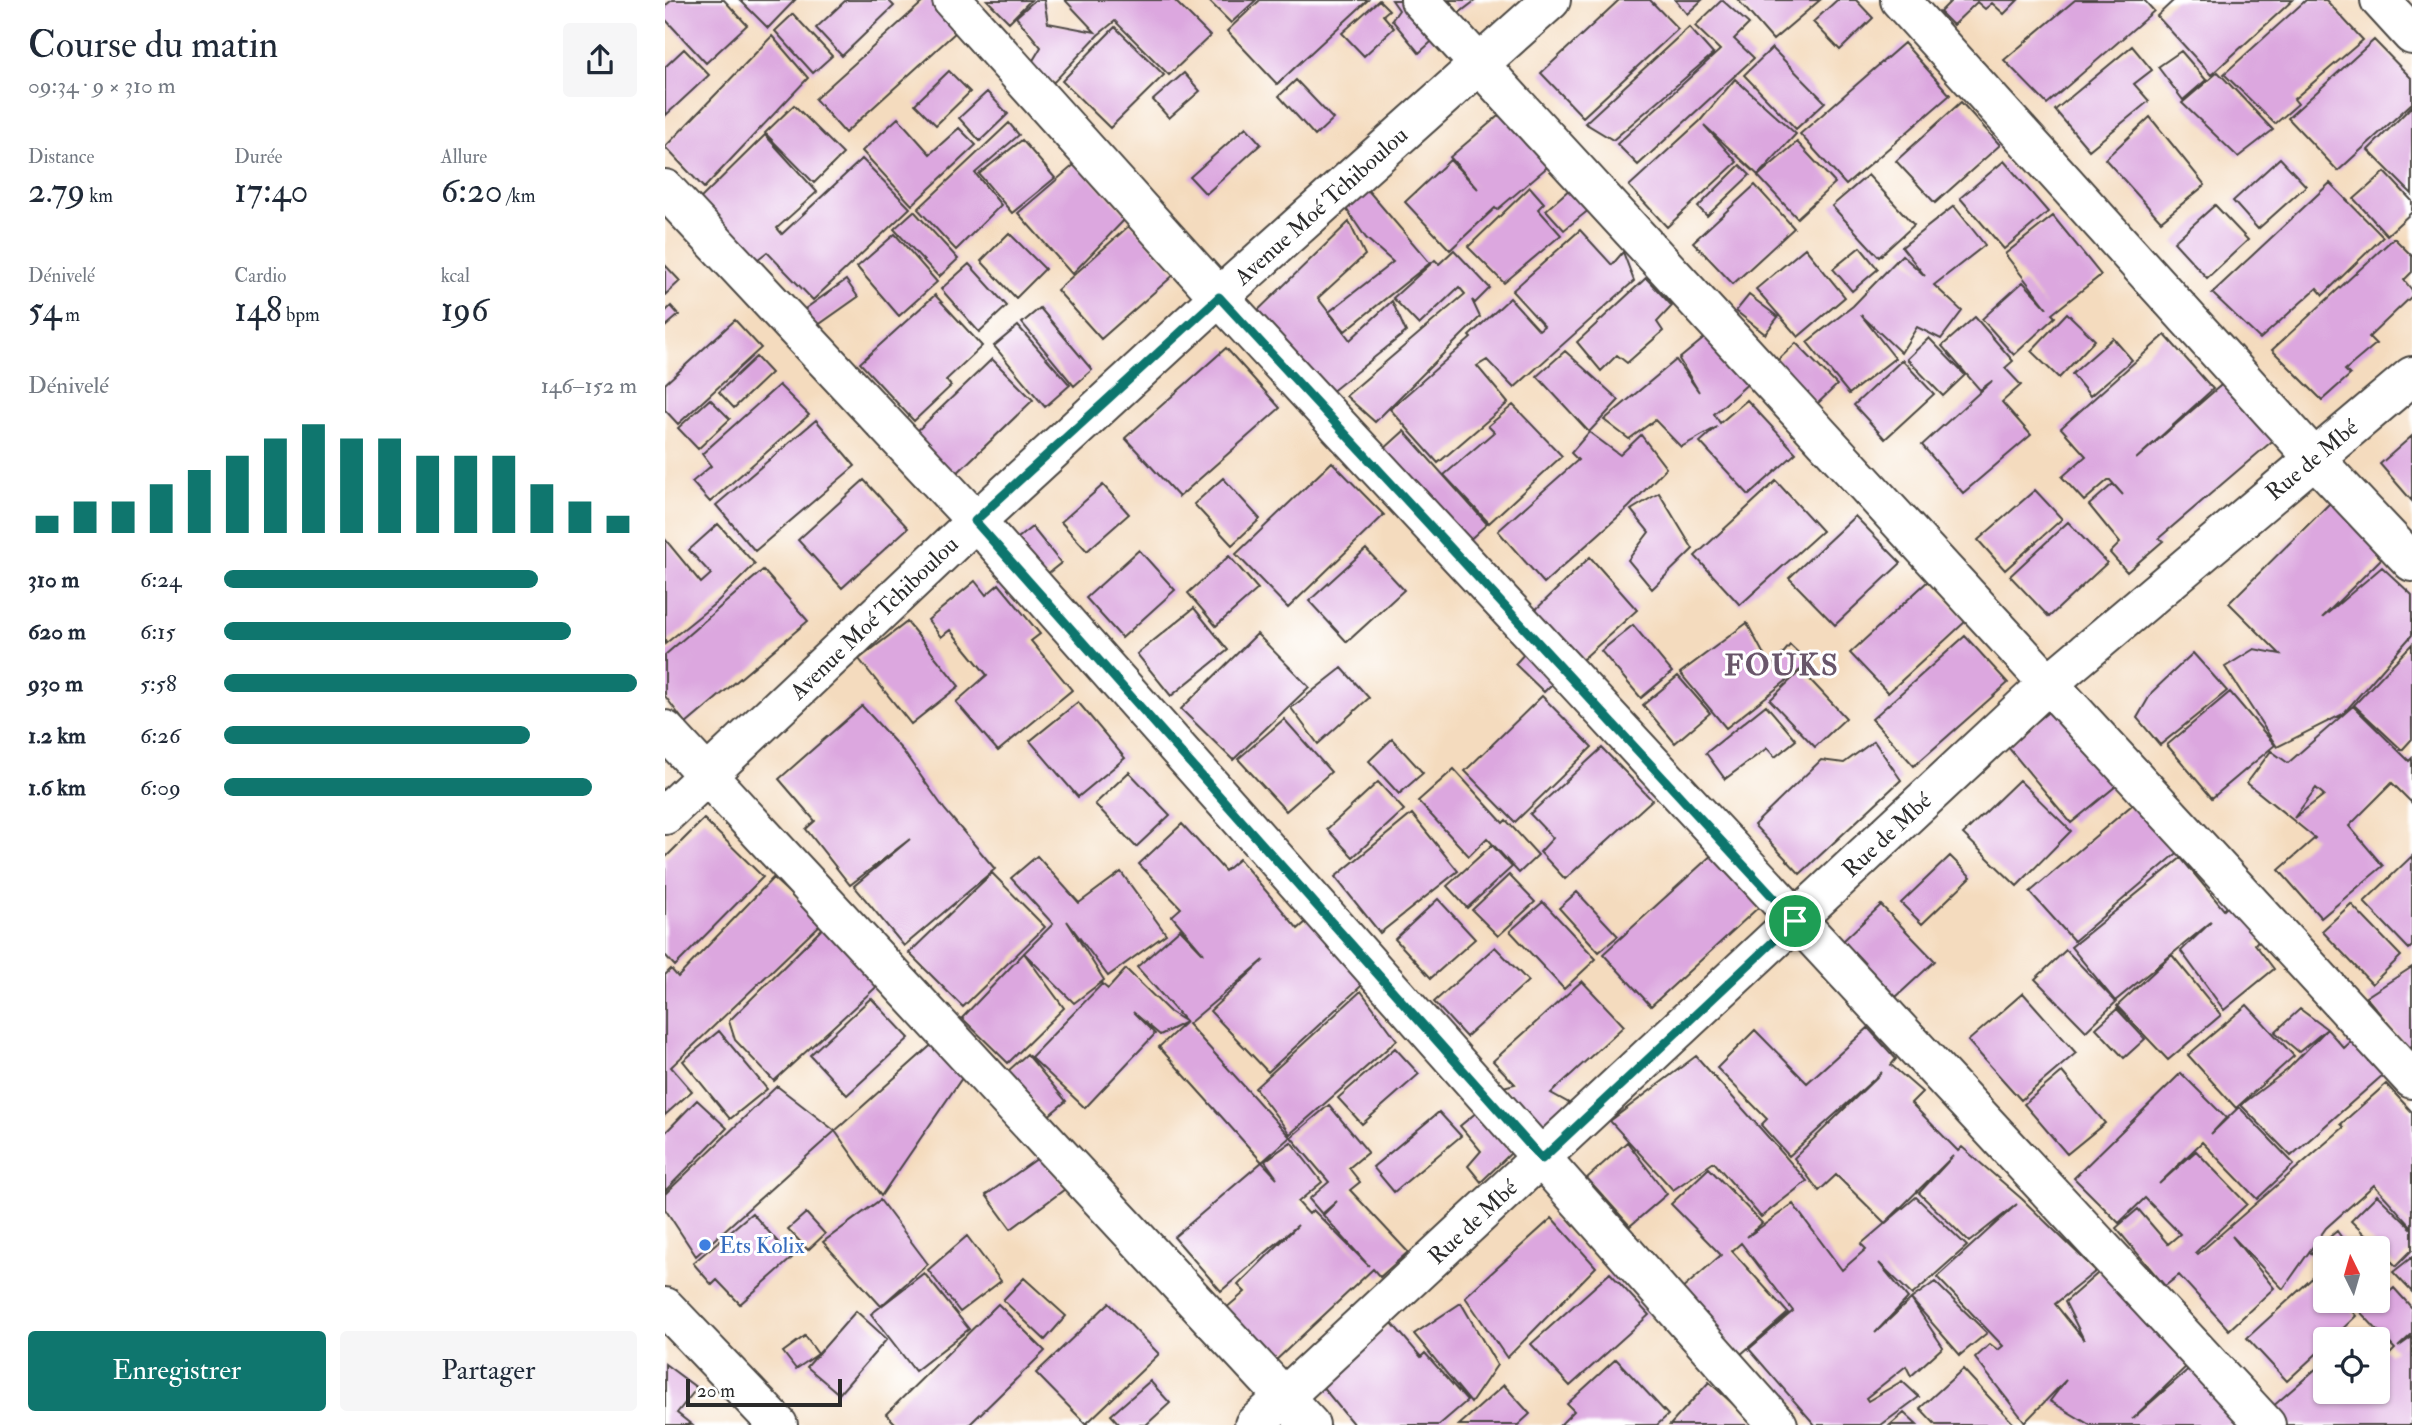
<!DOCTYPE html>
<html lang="fr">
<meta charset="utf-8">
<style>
body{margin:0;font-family:"IM FELL Double Pica",serif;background:#f6f6f7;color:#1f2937;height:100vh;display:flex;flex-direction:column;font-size:26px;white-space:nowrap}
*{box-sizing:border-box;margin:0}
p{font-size:23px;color:#747a83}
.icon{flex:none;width:38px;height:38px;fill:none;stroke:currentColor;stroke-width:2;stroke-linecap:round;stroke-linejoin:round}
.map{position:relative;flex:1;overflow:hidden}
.side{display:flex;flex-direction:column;background:#fff;width:665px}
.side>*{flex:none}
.needle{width:46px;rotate:355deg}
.tools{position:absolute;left:1648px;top:1236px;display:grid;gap:14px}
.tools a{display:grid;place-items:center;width:77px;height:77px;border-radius:7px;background:#fff;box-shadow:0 2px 5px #0004;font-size:35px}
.scale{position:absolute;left:21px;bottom:18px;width:156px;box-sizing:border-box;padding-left:7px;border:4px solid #2b2b2b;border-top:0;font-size:19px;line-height:24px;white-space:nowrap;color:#2b2b2b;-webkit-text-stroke:5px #fff;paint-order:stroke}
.pin{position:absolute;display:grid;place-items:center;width:60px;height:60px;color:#fff;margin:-30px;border:4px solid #fff;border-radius:50%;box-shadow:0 2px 7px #0007}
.round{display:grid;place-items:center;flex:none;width:74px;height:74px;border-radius:7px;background:#f6f6f7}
.headline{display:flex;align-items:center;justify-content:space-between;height:119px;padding:0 28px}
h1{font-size:38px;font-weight:600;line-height:52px}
.stats{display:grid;grid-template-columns:repeat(3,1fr);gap:10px;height:119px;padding:7px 28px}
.stats div{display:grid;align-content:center}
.stats b{font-size:35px;font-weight:600}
.stats small{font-size:19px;font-weight:400}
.stats p{font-size:19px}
.chart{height:196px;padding:14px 28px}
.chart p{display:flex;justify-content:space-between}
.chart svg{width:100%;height:126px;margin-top:7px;stroke:#0f766e;stroke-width:6}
.primary-button{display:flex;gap:14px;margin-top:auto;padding:14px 28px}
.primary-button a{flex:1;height:80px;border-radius:7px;background:#0f766e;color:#fff;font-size:28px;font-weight:600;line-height:80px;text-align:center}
.primary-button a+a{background:#f6f6f7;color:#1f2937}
ul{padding:0 28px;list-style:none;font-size:23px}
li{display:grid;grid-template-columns:112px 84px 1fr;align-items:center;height:52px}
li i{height:18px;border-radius:9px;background:#0f766e}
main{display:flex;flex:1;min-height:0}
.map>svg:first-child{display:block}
</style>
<main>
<section class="side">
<div class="headline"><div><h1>Course du matin</h1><p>09:34 · 9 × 310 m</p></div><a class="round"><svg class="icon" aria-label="share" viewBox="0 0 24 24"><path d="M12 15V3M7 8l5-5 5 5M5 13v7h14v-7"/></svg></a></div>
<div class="stats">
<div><p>Distance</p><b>2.79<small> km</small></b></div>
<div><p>Durée</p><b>17:40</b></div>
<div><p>Allure</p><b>6:20<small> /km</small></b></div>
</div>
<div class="stats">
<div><p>Dénivelé</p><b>54<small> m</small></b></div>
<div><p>Cardio</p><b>148<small> bpm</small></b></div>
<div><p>kcal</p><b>196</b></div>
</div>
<div class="chart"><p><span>Dénivelé</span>146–152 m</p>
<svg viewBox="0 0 160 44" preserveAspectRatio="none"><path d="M5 44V38M15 44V33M25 44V33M35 44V27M45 44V22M55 44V17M65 44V11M75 44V6M85 44V11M95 44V11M105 44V17M115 44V17M125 44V17M135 44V27M145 44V33M155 44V38"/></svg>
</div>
<ul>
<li><b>310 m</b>6:24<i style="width:76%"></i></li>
<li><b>620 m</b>6:15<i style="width:84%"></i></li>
<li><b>930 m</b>5:58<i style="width:100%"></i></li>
<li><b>1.2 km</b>6:26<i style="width:74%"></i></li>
<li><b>1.6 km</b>6:09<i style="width:89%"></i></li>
</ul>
<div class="primary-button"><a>Enregistrer</a><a>Partager</a></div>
</section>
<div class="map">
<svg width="1747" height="1425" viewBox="0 0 1747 1425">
<rect width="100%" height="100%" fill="#fff"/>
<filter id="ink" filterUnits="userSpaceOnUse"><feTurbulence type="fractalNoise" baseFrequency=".0143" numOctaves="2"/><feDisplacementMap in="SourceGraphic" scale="14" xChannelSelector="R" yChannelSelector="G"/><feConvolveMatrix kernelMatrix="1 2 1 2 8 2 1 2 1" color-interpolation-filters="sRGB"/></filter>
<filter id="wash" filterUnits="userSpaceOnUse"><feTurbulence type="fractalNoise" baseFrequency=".00686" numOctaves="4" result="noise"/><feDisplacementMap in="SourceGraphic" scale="28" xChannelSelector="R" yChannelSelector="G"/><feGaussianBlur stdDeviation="1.57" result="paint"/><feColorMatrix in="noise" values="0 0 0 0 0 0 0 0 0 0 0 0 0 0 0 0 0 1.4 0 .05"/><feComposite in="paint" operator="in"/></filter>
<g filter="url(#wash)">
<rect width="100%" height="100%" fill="#f4dbbe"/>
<g id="blocks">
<path fill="#dca7df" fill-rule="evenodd" d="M7 0H59L82 25 41 63 0 19V6Z
M75 0H130L103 28Z
M181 0H223L229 6 177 56 151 28Z
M260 0H281L302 22 180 133 150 99Z
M322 0H366L344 22Z
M370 0H379L383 23 430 32 400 0H509L545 36 504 75 450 21 433 35 389 82 360 74 376 47 351 17Z
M543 0H591L566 23Z
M595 0H703L612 84 562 31Z
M714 0 724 10 718 15 729 28 699 56 677 33Z
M727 0H746L776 33 754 53 727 20 734 10Z
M784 0H811L794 13Z
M954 0H985L1013 29 918 117 876 73Z
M1010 0H1037L1022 14Z
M1057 0 1084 24 1069 39 1089 58 973 165 952 144 1055 50 1030 26Z
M1073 0H1155L1108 40Z
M1172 0H1191L1208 18 1175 50 1148 22Z
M1287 0H1353L1339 14 1327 3 1320 9 1312 2 1288 25 1275 12Z
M1410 0H1479L1489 11 1382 104 1339 60Z
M1509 0H1628L1546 75 1492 16Z
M1641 0H1661L1698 40 1629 99 1633 104 1610 124 1559 74Z
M128 14 167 56 148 73 110 31Z
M450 27 499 75 445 128 397 81Z
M1024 27 1048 54 948 140 920 123Z
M107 36 143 78 39 188 0 147Z
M1709 40 1747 79V103L1673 171 1623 118Z
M1239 43 1285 95 1181 185 1135 134Z
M1467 46 1487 70 1469 84 1484 101 1424 150 1390 110Z
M1107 48 1160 102 1131 129 1079 75Z
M19 49 44 75 0 116V67Z
M1516 51 1541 80 1518 100 1493 67Z
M284 71 305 92 271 125 250 104Z
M1553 72 1608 130 1573 157 1517 103Z
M519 73 535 91 504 118 488 100Z
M1070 79 1131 134 1093 175 1039 125 1072 162 1002 227 964 186 1035 121Z
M631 80 668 119 650 136 614 96Z
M322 92 343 114 315 141 294 118Z
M1296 102 1335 145 1270 203 1231 161Z
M129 105 178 154 149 183 100 133Z
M846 105 893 158 832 210 830 208 785 250 740 202 785 160 813 189 785 157Z
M1747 106V194L1703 150Z
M1485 117 1540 185 1496 221 1440 159Z
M233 118 265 154 294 128 311 145 247 205 197 151Z
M344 123 354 135 310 173 336 205 291 250 253 209Z
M581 127 596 144 541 194 525 177Z
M100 135 152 192 112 228 117 234 197 159 245 208 148 300 102 252 88 263 32 202Z
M357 140 390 178 347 213 314 174Z
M1132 142 1170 183 1132 218 1093 176Z
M1615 158 1641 186 1593 229 1568 201Z
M1339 161 1383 212 1339 249 1295 198Z
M410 164 463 216 407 274 353 213Z
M1075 165 1085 175 1042 216 1033 207Z
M1720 172 1747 201V212L1722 235 1689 199Z
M1203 175 1249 225 1214 257 1167 206Z
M1665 183 1718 237 1658 295 1652 288 1595 339 1547 293Z
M1090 185 1129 228 1068 284 1028 242Z
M865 187 879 203 873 209 896 235 839 283 803 247Z
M701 188 765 263 680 331 664 312 728 262 701 238 680 207Z
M906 188 925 209 899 230 881 210Z
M1550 205 1583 240 1542 278 1509 242Z
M1289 206 1320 245 1269 285 1297 311 1276 339 1252 327 1236 353 1196 315 1230 358 1184 394 1142 342 1188 306 1237 255 1260 276 1237 247Z
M249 211 293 259 274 277 229 229Z
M1388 216 1436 275 1387 314 1390 317 1349 355 1317 319 1358 282 1382 308 1340 254Z
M684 222 700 255 653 298 685 340 727 301 741 332 660 397 584 319Z
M466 224 511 273 436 339 392 290Z
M915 230 947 265 958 252 969 281 849 388 822 360 812 366 843 403 773 463 725 409 806 338 804 336 845 298 874 330 879 326 847 291Z
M344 233 380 269 351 298 316 261Z
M230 234 272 282 234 316 192 267Z
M1729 238 1747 256V272L1739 280 1747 290V296L1704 337 1711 344 1680 370 1685 375 1657 400 1607 350Z
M1195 247 1213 269 1187 291 1168 269Z
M1140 248 1180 297 1133 337 1091 289Z
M789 250 825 288 810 303 807 300 815 317 710 422 681 396 800 294 794 287 754 325 728 298 770 260 774 264Z
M304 264 342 306 314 332 276 289Z
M0 265 15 281 0 295Z
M981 278 1007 306 992 322 998 331 962 363 952 355 936 371 912 342Z
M181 280 193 297 149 328 137 311Z
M270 295 317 346 281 380 286 386 249 421 195 363Z
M1084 295 1113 317 1100 334 1071 311Z
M6 306 14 315 0 327V312Z
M375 308 427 370 409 386 357 323Z
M1402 313 1430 340 1394 378 1366 351Z
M1310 317 1348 361 1340 368 1356 385 1337 402 1366 435 1298 493 1257 445 1327 381 1315 390 1277 346Z
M70 320 96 348 13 424 0 410V384Z
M353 326 405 385 380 407 329 346Z
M1054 326 1095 373 1049 414 1055 423 1082 400 1131 453 1084 495 1035 442 1052 427 1016 447 990 420 964 439 939 420 1011 360 1034 392 1014 359Z
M1500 335 1548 389 1471 459 1562 380 1612 437 1494 538 1498 541 1462 572 1445 553 1455 543 1424 505 1448 484 1458 495 1445 480H1443L1419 501 1397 477 1421 456 1396 428Z
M1264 338 1300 375 1278 396 1242 359Z
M1448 338 1467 360 1425 396 1407 374Z
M1131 343 1172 385 1152 404 1111 362Z
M561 348 615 408 514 497 460 438Z
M900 351 954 400 924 432 872 376Z
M91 357 106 373 69 408 54 392Z
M327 359 368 400 288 477 248 435Z
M1237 360 1269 394 1220 439 1189 405Z
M114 385 144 415 45 502 27 482 46 466 37 454Z
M45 399 65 419 33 449 13 428Z
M848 405 897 456 824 523 779 475 829 432 823 426Z
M151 420 190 466 90 551 51 505Z
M739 431 822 524 801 543 718 450Z
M924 432 955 455 976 435 1001 468 964 507 879 583 833 531 913 460 906 453Z
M1747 436V501L1715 464Z
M667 462 719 515 623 608 571 554Z
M558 478 595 519 567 545 529 504Z
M199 480 243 528 177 588 133 540Z
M1111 481 1157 531 1075 605 1030 556Z
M438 485 464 514 422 551 396 522Z
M1370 490 1397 519 1340 570 1313 540Z
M994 493 1028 549 987 589 963 560 984 532 966 510Z
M1667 501 1721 554 1657 618 1717 567 1747 595V635L1678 714 1612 747 1560 667 1589 649 1615 654 1564 603Z
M1190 516 1236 563 1170 625 1124 578Z
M1403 522 1442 563 1384 617 1345 576Z
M53 524 90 564 52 602 0 644V539L36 583 46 574 24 550Z
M367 527 396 563 377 578 348 542Z
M701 549 739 590 682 642 644 601Z
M474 550 510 590 457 638 421 598Z
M564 556 593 589 551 626 523 593Z
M925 557 972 610 907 669 860 620Z
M98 570 143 621 21 724 0 696V655Z
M310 581 321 595 334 584 375 634 366 641 407 690 333 751 291 702 322 675 285 630 276 637 263 620Z
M1263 581 1301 621 1223 693 1185 653Z
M529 608 563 650 506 696 472 654Z
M242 622 294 686 246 724 194 659Z
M1082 623 1106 668 1125 645 1144 663 1061 728 1015 673Z
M968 625 1007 672 976 698 936 651Z
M592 634 644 687 568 760 516 709Z
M1300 636 1343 683 1249 766 1207 719Z
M1747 644V739L1737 750 1689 705Z
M862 651 892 679 879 692 850 664Z
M1528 653 1562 691 1495 745 1472 718 1487 692Z
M677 668 704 698 653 744 626 708Z
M1136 670 1181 718 1150 747 1105 700Z
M1013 676 1045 713 1010 743 978 705Z
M1410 690 1474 767 1406 823 1342 746Z
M1565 692 1610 745 1547 798 1502 745Z
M877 696 927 747 850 822 800 771Z
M413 702 460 758 413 797 365 741Z
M1101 705 1131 740 1110 757 1102 748 1060 779 1041 753Z
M197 706 238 751 280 810 330 869 239 946 189 886 245 839 185 885 141 829 150 821 114 779Z
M1688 706 1744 761 1747 758V803L1727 783 1684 826 1718 866 1656 918 1614 870 1650 838 1582 783 1606 751 1623 763ZM1651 788 1659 795 1629 818Z
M619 719 666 772 621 811 573 759Z
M727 739 758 773 734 794 704 761Z
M1209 741 1236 780 1135 874 1089 825 1156 760 1179 763Z
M937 748 987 800 900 879 875 852 888 838 865 814Z
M789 769 838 823 841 820 873 855 854 873 822 838 804 856 753 801Z
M464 772 505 815 471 847 430 804Z
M1354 780 1406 831 1352 886 1298 834Z
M713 782 739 810 688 857 662 829Z
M1473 800 1517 849 1409 941 1365 892Z
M747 814 793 871 715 933 670 877Z
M39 819 98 877 10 966 0 955V858Z
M517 824 560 871 574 859 633 929 650 914 707 976 603 1072 545 1011 599 960 523 1024 625 1137 597 1162 494 1047 521 1022 495 1035 468 1012 490 1034 420 1108 366 1057 437 984 443 989 461 969 505 1012 521 1022 472 967 515 929 539 954 507 916 516 908 474 864Z
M827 845 847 867 802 908 782 886Z
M1049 853 1096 905 986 1006 938 954Z
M372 856 414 903 456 872 501 934 443 976 402 921 439 980 409 1003 359 953 388 924 346 878Z
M1285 856 1306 877 1257 924 1236 903Z
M1747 856V946L1744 949 1699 902Z
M1516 858 1559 910 1567 902 1599 934 1590 944 1609 969 1559 1010 1516 951 1546 922 1450 1001 1406 947Z
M327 873 380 927 298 1007 244 953Z
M844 875 870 902 833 936 807 910Z
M108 878 157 923 6 1067 27 1091 0 1115V975L6 969 13 977Z
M912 892 953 936 934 952 894 908Z
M773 899 810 939 766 978 730 939Z
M878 902 931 959 899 989 845 931Z
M1686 904 1736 956 1707 984 1657 931Z
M1216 905 1270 961 1231 997 1178 941Z
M163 923 220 979 109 1081 70 1040 64 1021Z
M830 947 863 981 801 1037 769 1002Z
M1401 950 1451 1002 1421 1031 1370 979Z
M359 953 399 1008 343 1063 297 1018Z
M1507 955 1556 1015 1503 1060 1452 1006Z
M1747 967V1048L1745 1050 1701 997Z
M917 981 959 1026 886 1093 911 1107 880 1133 838 1087 850 1084 828 1061Z
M696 991 732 1040 625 1134 590 1088Z
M1358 993 1411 1053 1356 1100 1303 1041Z
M206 998 244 1038 182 1095 145 1055Z
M1582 1005 1629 1056 1571 1108 1523 1055Z
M1452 1009 1480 1039 1459 1058 1431 1028Z
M1635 1009 1662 1029 1679 1048 1692 1036 1727 1067 1626 1156 1576 1105 1622 1070 1662 1029 1634 1052 1610 1032Z
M1203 1028 1231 1059 1226 1065 1257 1092 1246 1103 1293 1151 1297 1147 1357 1199 1431 1271 1390 1304 1419 1340 1400 1302 1439 1268 1526 1362 1467 1419 1526 1367 1577 1425H1425L1385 1401 1401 1380 1360 1422 1310 1358 1325 1344 1333 1350 1338 1346 1272 1277 1352 1204 1304 1242 1254 1193 1288 1156 1220 1223 1171 1175 1154 1191 1129 1158 1217 1072 1124 1156 1096 1125 1102 1119 1052 1068 1090 1030 1142 1083Z
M54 1031 102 1089 65 1119 18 1061Z
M272 1040 301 1072 216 1196 170 1131 31 1256 0 1209V1194L112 1086 170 1131Z
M730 1048 754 1074 697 1124 673 1098Z
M362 1054 401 1101 382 1117 343 1071Z
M1031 1056 1142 1181 1096 1217 1049 1162 1008 1190 945 1121Z
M1397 1072 1440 1123 1402 1154 1359 1104Z
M1516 1073 1561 1118 1546 1134 1574 1107 1629 1164 1592 1199 1537 1142 1494 1184 1531 1151 1582 1204 1531 1252 1533 1254 1679 1127 1676 1124 1721 1084 1747 1112V1227L1709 1185 1661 1228 1618 1289 1567 1236 1609 1288 1564 1330 1514 1275 1500 1286 1451 1228 1473 1209 1503 1244 1515 1234 1480 1198 1454 1223 1409 1178Z
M32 1100 62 1128 0 1191V1133Z
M664 1105 703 1152 684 1168 695 1182 685 1190 743 1252 715 1277 708 1269 608 1363 560 1309 580 1292 573 1285 633 1225 556 1291 509 1237 597 1162 612 1178 600 1161 626 1142 657 1182 633 1202 644 1214 648 1210 704 1266 658 1215 672 1201 657 1214 644 1199 664 1182 626 1137Z
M774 1112 796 1136 729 1192 708 1167Z
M812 1112 847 1152 816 1182 803 1166 816 1151 795 1126Z
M962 1142 1002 1194 965 1226 922 1178Z
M376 1156 400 1189 346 1229 321 1195Z
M1044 1168 1097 1223 1082 1237 1128 1204 1177 1270 1201 1249 1196 1244 1251 1197 1302 1246 1247 1295 1214 1263 1243 1298 1210 1333 1246 1299 1278 1347 1246 1376 1241 1366 1201 1398 1203 1401 1237 1381 1254 1397 1216 1425H1150L1084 1349 1128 1311 1076 1243 1067 1251 1123 1313 1075 1355 1016 1290 1056 1255 1006 1204Z
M1712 1195 1747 1229V1250L1731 1266 1686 1221Z
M215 1200 263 1264 216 1306 158 1242Z
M87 1213 127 1258 75 1304 52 1280 47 1285 28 1263Z
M141 1213 160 1234 143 1250 123 1229Z
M887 1218 931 1267 842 1358 800 1297Z
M1672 1231 1684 1248H1661V1272L1646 1253Z
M302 1236 336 1281 295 1312 263 1270Z
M1747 1257V1292L1728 1272Z
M1654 1272 1661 1280V1300H1678L1691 1316 1667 1339H1661V1345L1622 1381 1582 1338Z
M259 1273 304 1329 250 1371 206 1314Z
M945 1273 984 1315 905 1386 866 1344Z
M359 1278 401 1316 380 1340 338 1300Z
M1270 1282 1322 1333 1295 1355 1246 1299Z
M1729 1288 1747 1308V1334L1733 1347 1747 1337V1425H1621L1606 1408 1661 1360V1391H1713V1345L1725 1354 1730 1349 1684 1300H1710L1704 1310Z
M444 1303 494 1354 421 1424 371 1373Z
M796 1303 832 1365 806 1403 749 1334Z
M333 1304 380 1351 304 1425H232L221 1414Z
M191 1311 222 1339 174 1394 142 1367Z
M727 1323 756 1357 760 1353 802 1401 774 1425H689L656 1385Z
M140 1336 153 1354 131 1369 118 1352Z
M951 1359 1003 1415 992 1425H895L909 1411 902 1404Z
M0 1364 32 1388 12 1413 27 1425H0Z
M1298 1369 1348 1423 1346 1425H1271L1255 1408Z
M485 1381 505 1403 481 1425H455L446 1415Z
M1044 1382 1091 1425H1005Z
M839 1385 865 1414 853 1425H794Z
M1239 1413 1252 1425H1225Z"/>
</g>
</g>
<g filter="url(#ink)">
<use href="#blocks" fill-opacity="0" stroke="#494541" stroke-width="2"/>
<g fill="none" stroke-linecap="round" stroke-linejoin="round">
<defs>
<path id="minor" d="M287 0 554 297 1601 1425
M755 0 1747 1079
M1235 0 1649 458 1747 562
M1715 0 1747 35
M0 189 311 521 1113 1425
M0 730 645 1425
M0 815 311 521 554 297 886 0
M0 1307 113 1425
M589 1425 1384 683 1747 376"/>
</defs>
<use href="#minor" stroke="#494541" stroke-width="42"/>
<use href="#minor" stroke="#fff" stroke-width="38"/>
</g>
</g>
<g fill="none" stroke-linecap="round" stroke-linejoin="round" filter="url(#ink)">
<defs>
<path id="route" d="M554 297 1130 921 877 1159 310 521Z"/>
</defs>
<use href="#route" stroke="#fff" stroke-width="14"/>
<use href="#route" stroke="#0f766e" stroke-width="9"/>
</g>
<circle fill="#3f7fe0" stroke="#fff" stroke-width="2.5" cx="40" cy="1245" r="7"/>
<g text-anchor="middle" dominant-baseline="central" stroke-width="6" stroke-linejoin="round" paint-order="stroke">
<g font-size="23" fill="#2b2b2b" stroke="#fff">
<text transform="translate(656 206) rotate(-42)">Avenue Moé Tchiboulou</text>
<text transform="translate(1647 460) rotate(-40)">Rue de Mbé</text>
<text transform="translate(209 618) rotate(-44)">Avenue Moé Tchiboulou</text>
<text transform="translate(1222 835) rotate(-43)">Rue de Mbé</text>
<text transform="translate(808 1222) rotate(-43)">Rue de Mbé</text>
</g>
<g font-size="23" fill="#366cbe" stroke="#fff" text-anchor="start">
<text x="54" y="1245">Ets Kolix</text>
</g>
<g font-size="30" font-weight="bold" letter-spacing="2" fill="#69566a" stroke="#fff">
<text x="1117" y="665">FOUKS</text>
</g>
</g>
</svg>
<div class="tools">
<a><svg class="needle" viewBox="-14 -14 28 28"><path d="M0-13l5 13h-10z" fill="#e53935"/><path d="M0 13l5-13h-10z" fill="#747a83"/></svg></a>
<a><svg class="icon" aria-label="locate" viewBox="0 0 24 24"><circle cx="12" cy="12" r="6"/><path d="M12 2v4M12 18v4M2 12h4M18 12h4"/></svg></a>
</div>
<div class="scale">20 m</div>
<div class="pin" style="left:1130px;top:921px;background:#1e9e55"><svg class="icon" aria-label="arrive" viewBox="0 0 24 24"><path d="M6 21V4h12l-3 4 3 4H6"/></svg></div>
</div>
</main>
